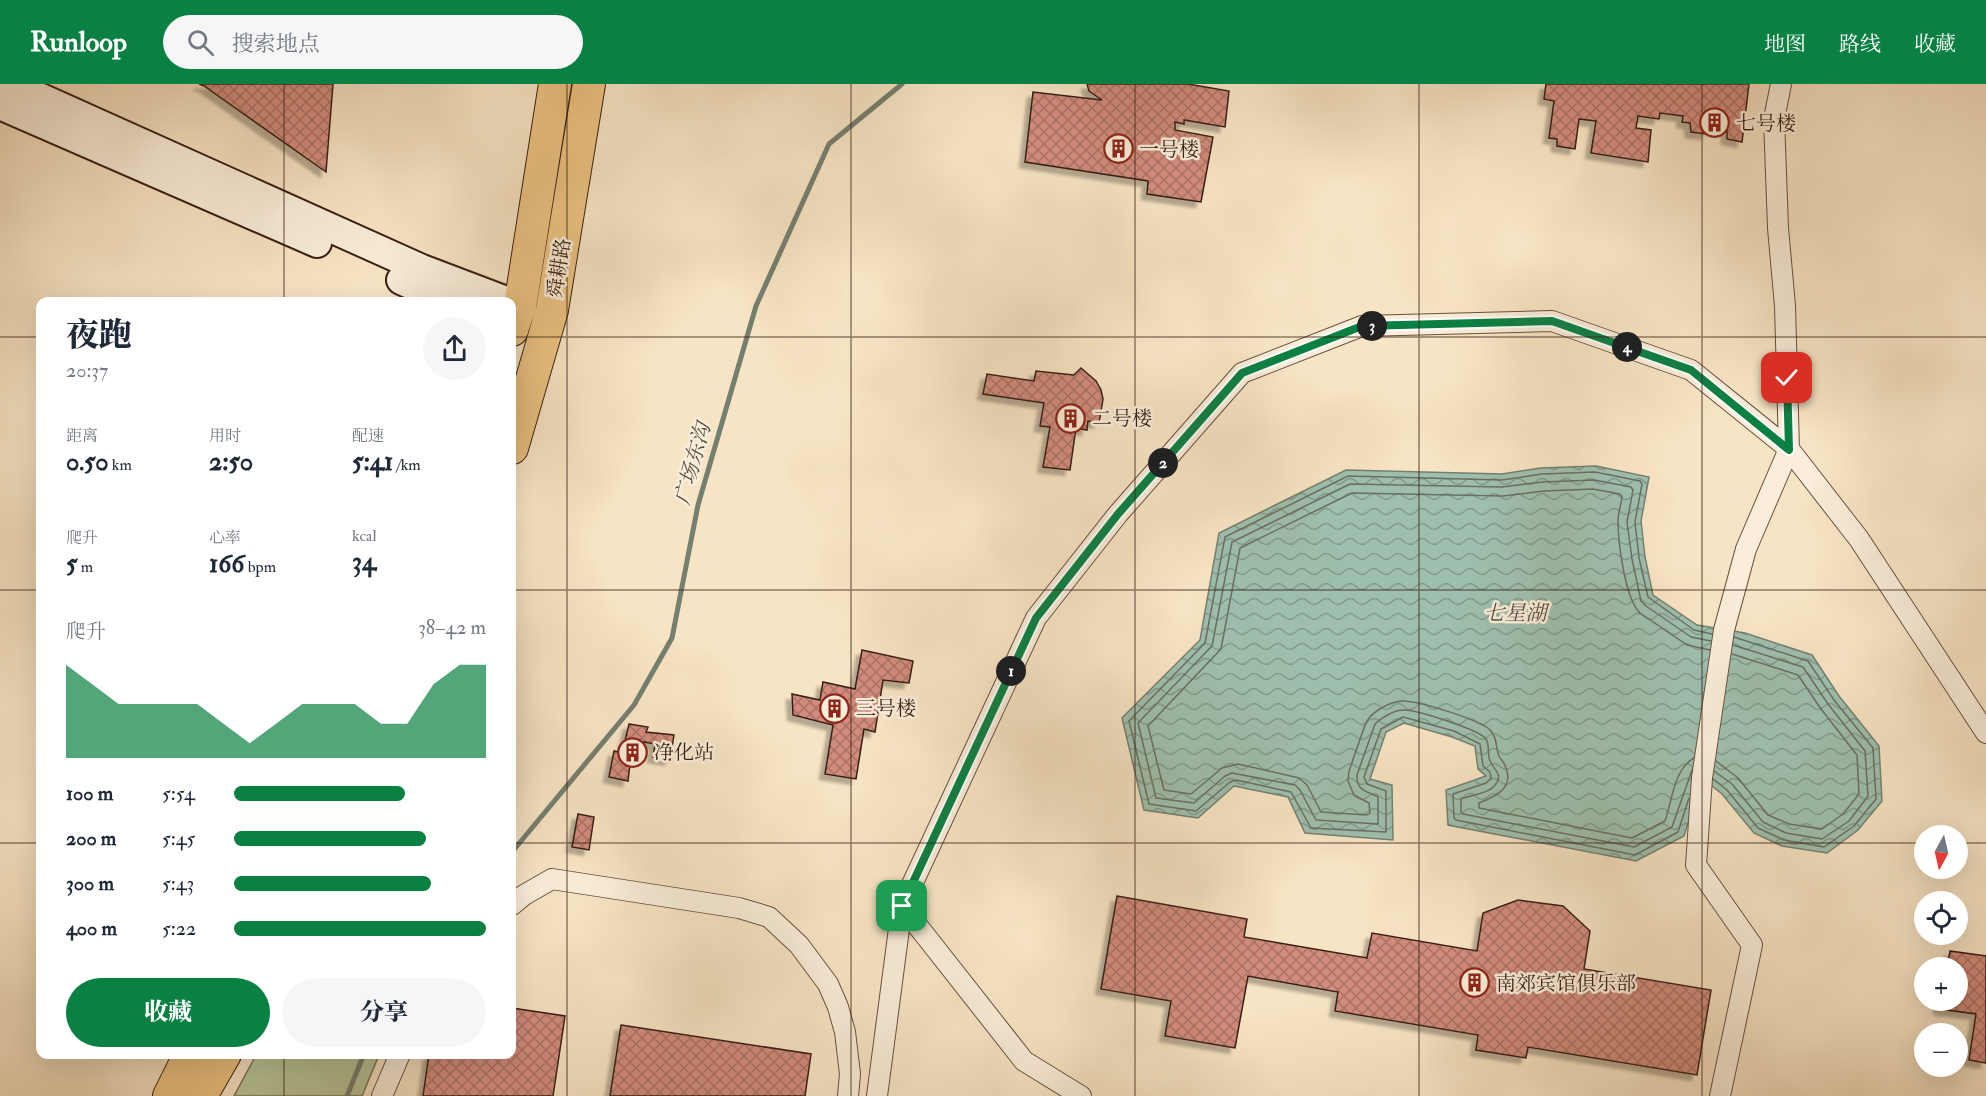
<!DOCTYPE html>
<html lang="zh">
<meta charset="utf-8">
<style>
body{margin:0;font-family:"IM FELL Double Pica","Noto Serif SC",serif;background:#f6f6f7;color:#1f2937;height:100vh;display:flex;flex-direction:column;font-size:22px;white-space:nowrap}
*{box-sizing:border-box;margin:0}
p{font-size:20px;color:#747a83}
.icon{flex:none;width:33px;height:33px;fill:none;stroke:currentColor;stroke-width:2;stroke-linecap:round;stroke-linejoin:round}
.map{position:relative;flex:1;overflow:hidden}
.sheet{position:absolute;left:36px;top:213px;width:480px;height:762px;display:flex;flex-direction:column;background:#fff;border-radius:12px;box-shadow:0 6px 24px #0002}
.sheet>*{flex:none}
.needle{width:39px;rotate:188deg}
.buttons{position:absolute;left:1914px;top:741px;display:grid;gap:12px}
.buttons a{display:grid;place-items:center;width:54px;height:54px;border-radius:50%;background:#fff;box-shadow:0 6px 24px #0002;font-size:30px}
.pin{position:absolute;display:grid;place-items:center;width:51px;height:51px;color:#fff;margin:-26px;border-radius:12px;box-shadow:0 3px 9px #0006}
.km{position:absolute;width:30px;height:30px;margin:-15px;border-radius:50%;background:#222;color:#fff;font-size:16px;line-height:30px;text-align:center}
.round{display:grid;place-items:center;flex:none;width:63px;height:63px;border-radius:32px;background:#f6f6f7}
.headline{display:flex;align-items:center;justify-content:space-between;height:102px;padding:0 30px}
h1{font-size:33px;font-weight:800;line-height:45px}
.metrics{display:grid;grid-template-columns:repeat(3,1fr);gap:9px;height:102px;padding:6px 30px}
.metrics div{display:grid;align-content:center}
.metrics b{font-size:26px;font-weight:800}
.metrics small{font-size:16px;font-weight:400}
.metrics p{font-size:16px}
.chart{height:168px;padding:12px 30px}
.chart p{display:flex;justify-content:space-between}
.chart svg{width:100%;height:108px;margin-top:6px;fill:#0b8043;opacity:.7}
.primary-button{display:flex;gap:12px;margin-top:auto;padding:12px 30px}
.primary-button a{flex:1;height:69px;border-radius:36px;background:#0b8043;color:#fff;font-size:24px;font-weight:800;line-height:69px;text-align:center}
.primary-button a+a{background:#f6f6f7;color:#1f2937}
ul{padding:0 30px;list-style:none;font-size:20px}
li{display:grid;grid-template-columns:96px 72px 1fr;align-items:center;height:45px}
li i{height:15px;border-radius:8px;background:#0b8043}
header{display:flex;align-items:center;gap:36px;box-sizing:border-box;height:84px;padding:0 30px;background:#0b8043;color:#fff}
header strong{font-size:28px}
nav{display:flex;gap:33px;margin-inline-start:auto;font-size:21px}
.search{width:420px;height:54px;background:#f6f6f7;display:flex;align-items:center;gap:15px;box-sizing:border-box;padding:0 21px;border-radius:33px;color:#747a83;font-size:22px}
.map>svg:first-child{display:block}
</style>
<header>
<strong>Runloop</strong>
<div class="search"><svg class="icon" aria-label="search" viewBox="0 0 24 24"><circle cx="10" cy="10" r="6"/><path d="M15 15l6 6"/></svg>搜索地点</div>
<nav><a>地图</a><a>路线</a><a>收藏</a></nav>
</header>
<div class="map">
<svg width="1986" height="1012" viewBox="0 0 1986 1012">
<defs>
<pattern id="water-waves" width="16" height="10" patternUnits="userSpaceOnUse" patternTransform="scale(1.5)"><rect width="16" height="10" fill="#9ebfae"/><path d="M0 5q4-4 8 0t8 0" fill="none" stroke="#829b8c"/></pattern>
<pattern id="building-cross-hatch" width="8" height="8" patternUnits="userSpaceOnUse" patternTransform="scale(1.5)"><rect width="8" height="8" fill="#d28c7d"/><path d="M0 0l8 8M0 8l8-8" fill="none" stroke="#ab7265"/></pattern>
<filter id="shadow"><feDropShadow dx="-5.5" dy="5.5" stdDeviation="1.5" flood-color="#0004"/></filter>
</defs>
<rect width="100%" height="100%" fill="#f7e4c4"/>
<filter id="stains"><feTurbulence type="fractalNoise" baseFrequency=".00333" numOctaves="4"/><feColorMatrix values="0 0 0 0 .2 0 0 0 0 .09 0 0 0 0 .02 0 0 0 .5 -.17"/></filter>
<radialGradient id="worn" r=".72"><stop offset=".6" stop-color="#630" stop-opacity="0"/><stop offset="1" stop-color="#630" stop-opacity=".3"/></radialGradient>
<path fill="#b7c599" stroke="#777256" stroke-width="1.5" d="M256 971V970L379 971 362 1012H234Z"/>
<path fill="url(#water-waves)" stroke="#757f70" stroke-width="1.5" d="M1596 382 1649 393 1641 437 1645 473 1653 511 1697 541 1745 549 1812 571 1839 612 1879 662 1882 717 1858 746 1827 769 1782 762 1754 749 1722 710 1702 694 1684 752 1636 777 1448 741 1446 706 1486 692 1478 685 1475 662 1452 653 1404 639 1386 648 1370 695 1392 701 1393 756 1305 749 1288 713 1234 702 1198 734 1144 726 1122 634 1200 556 1219 449 1346 386 1502 390 1541 384Z"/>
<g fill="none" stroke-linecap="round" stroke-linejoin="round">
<path stroke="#6a6f60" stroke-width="1.5" d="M1694 674C1674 685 1672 717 1665 737L1632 754 1479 724V719C1494 713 1514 705 1506 684 1505 679 1501 676 1499 672 1495 663 1498 654 1490 646 1480 636 1417 616 1402 617 1389 618 1370 628 1365 641L1349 687 1348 697 1354 711 1369 719 1370 729 1367 731 1321 728 1307 701 1299 694 1238 680 1222 684 1191 710 1164 706 1148 642 1221 565 1240 464 1352 409 1503 412 1544 407 1593 405 1620 410 1622 413C1621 421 1618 429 1618 437 1618 458 1625 515 1640 529L1687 561 1710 566
M1716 677 1738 694 1768 731 1789 740 1822 745 1843 730 1859 710 1857 671 1821 625 1798 591 1732 570
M1692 686 1672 743 1634 763 1463 730 1461 728V715C1471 711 1488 710 1495 701 1504 691 1494 686 1490 677 1487 670 1490 661 1486 655 1480 646 1415 625 1403 626 1394 626 1381 634 1375 640L1357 691C1356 707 1367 707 1378 713V740L1316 736 1300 706 1295 701 1232 689 1225 692 1194 719 1156 714 1138 639 1212 562 1232 458 1350 400 1502 403 1543 398 1594 396 1631 403 1633 406 1627 438 1632 475 1641 517 1646 522 1691 553 1711 557
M1714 687 1732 700 1763 738 1786 749 1822 755 1849 737 1868 712 1865 667 1828 620 1803 583 1733 561
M1713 695 1727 706 1758 744 1784 756 1824 763 1854 742 1876 715 1873 664 1834 616 1808 577 1734 553
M1689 714 1678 748 1635 771 1456 736 1454 734 1453 710 1486 699 1491 694 1490 688 1483 682 1480 660 1454 647 1403 633 1381 645 1364 693 1367 700 1386 707V748L1311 744 1291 708 1236 696 1230 698 1196 727 1149 720 1129 637 1205 559 1225 453 1348 392 1502 396 1542 390 1595 388 1640 397 1642 400 1635 438 1639 474 1648 513 1694 546 1712 550"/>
<path stroke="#757f70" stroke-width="5" d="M512 768 634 621 672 554 698 421 756 222 829 60 902 0
M347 1012 364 970"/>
</g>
<path fill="url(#building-cross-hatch)" stroke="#371f13" stroke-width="1.5" filter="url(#shadow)" d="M199 0H333L326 88 204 2Z
M1087 0H1188L1229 7 1225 43 1184 36V40L1175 38V46L1213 53 1201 118 1147 110 1148 97 1025 78 1033 8 1102 16 1089 7Z
M1546 0H1749L1742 58 1727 55V47L1708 44 1706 50 1691 48 1690 39 1682 38 1683 32 1660 29 1659 35 1638 32 1636 44 1651 46 1648 78 1591 69 1596 37 1579 35 1575 65 1557 62V55L1549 54 1554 17 1544 15Z
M1081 284 1096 297 1101 306 1103 315 1099 339 1088 337 1087 346 1076 344 1070 386 1043 383 1050 343 1040 342 1044 319 983 310 987 290 1034 297 1036 287 1074 291Z
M862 566 913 577 909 599 883 596 875 648 864 645 856 695 825 690 833 641 793 631 792 610 820 616 823 598 855 605Z
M629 640 648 643 646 648 674 651 670 676 653 673 655 660 644 658 642 674 631 672 628 697 609 693 614 667 622 669Z
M578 730 594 733 589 766 572 763Z
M1117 812 1247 835 1244 853 1367 874 1372 849 1477 867 1483 829 1518 816 1563 822 1590 847 1584 885 1711 906 1697 991 1528 963 1526 974 1476 966 1478 951 1335 927 1338 908 1248 892 1235 964 1165 952 1171 917 1101 905Z
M1950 867 1986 872V979L1969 976 1976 930 1939 925 1940 916H1958V884H1947Z
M512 924 565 932 553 1012H423L429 970H512Z
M621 941 811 970 805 1012H610Z"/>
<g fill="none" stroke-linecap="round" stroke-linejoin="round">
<defs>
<path id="street" d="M512 821 524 811 552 795 739 824 769 833 799 861 828 900 838 923 845 948 850 990 848 1012
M902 822 1024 977 1081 1012
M382 1012 400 970
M877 1012 902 822 1036 534 1118 430 1242 289 1362 242 1552 237 1691 286 1789 365 1859 455 1986 649
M1720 1012 1752 861 1696 781 1702 694 1724 546 1746 465 1789 365 1785 222 1778 144 1774 35 1781 0"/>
<path id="secondary" d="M10 0 422 185 509 218
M0 21 317 159
M401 196 449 218"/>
<path id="primary" d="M512 246 520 222 555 0
M512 364 552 226 589 0
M169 1012 190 970
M201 1012 225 970"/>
</defs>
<use href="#street" stroke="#67503f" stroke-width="22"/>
<use href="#secondary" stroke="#371f13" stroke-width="32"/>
<use href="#primary" stroke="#371f13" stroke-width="34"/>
<use href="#street" stroke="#faedd9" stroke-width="20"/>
<use href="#secondary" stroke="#faedd9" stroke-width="28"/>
<use href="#primary" stroke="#ecc282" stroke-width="32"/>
</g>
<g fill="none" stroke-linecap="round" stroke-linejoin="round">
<defs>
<path id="route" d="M902 822 1036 534 1118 430 1242 289 1362 242 1552 237 1691 286 1789 366 1787 294"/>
</defs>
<use href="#route" stroke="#fff" stroke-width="12"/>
<use href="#route" stroke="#0b8043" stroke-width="8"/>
</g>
<path fill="none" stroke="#371f13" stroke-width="1.5" stroke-opacity="0.55" d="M284 0V218M567 0V1012M851 0V1012M1135 0V1012M1419 0V1012M1702 0V1012M0 253H40M512 253H1986M0 506H40M512 506H1986M0 759H40M512 759H1924M1958 759H1986M284 970V1012"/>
<defs>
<symbol id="building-ring" viewBox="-11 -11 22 22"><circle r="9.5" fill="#faedd9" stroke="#8f2418" stroke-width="1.5"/><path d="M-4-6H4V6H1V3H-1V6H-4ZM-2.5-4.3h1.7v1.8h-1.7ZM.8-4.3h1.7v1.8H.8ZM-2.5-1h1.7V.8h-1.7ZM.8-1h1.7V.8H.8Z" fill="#8f2418"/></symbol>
</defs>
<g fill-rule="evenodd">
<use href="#building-ring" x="1698" y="22" width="33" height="33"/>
<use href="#building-ring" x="1102" y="48" width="33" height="33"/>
<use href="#building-ring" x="1054" y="318" width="33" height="33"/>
<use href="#building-ring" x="818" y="608" width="33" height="33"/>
<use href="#building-ring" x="616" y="652" width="33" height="33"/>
<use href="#building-ring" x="1458" y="882" width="33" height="33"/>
</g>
<g text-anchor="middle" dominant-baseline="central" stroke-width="5" stroke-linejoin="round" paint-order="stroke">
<g font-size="20" fill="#371f13" stroke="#faedd9" text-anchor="start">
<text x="1736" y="39">七号楼</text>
<text x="1139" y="65">一号楼</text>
<text x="1092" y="334">二号楼</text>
<text x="856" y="624">三号楼</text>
<text x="654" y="668">净化站</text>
<text x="1496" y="899">南郊宾馆俱乐部</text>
</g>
<g font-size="20" fill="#371f13" stroke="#faedd9">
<text transform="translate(559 184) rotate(-81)">舜耕路</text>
</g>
<g font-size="21" font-style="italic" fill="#564f42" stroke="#faedd9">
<text transform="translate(693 380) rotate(-75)">广场东沟</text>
<text x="1515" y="529">七星湖</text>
</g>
</g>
<rect width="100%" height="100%" filter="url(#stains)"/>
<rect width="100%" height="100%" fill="url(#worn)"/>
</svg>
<div class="buttons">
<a><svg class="needle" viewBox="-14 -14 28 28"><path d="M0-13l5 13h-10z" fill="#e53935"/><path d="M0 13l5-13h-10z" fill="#747a83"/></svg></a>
<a><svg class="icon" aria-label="locate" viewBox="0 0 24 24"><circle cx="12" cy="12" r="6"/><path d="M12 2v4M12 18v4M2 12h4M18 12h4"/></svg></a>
<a>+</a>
<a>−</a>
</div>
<div class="pin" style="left:902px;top:822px;background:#1e9e55"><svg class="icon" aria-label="arrive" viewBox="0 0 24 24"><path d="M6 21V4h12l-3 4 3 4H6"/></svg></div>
<div class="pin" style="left:1787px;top:294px;background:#d93025"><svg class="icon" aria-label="check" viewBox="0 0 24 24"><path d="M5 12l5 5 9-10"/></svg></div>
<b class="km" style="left:1011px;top:587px">1</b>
<b class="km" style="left:1163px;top:379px">2</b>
<b class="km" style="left:1372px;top:242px">3</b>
<b class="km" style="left:1627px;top:263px">4</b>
<section class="sheet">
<div class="headline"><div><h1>夜跑</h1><p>20:37</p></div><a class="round"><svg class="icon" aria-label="share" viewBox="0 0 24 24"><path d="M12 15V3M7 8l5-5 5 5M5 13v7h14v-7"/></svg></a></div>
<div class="metrics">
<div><p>距离</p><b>0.50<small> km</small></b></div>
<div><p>用时</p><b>2:50</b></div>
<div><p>配速</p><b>5:41<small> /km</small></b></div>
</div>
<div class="metrics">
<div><p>爬升</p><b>5<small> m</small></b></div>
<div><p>心率</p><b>166<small> bpm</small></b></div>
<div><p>kcal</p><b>34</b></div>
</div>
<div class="chart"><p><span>爬升</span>38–42 m</p>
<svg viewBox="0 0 160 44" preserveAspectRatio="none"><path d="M0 44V6L10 14L20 22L30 22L40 22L50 22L60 30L70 38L80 30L90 22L100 22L110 22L120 30L130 30L140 14L150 6L160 6V44z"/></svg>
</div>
<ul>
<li><b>100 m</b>5:54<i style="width:68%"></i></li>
<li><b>200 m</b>5:45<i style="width:76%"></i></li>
<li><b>300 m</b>5:43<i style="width:78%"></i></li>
<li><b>400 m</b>5:22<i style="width:100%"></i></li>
</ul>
<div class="primary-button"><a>收藏</a><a>分享</a></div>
</section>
</div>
